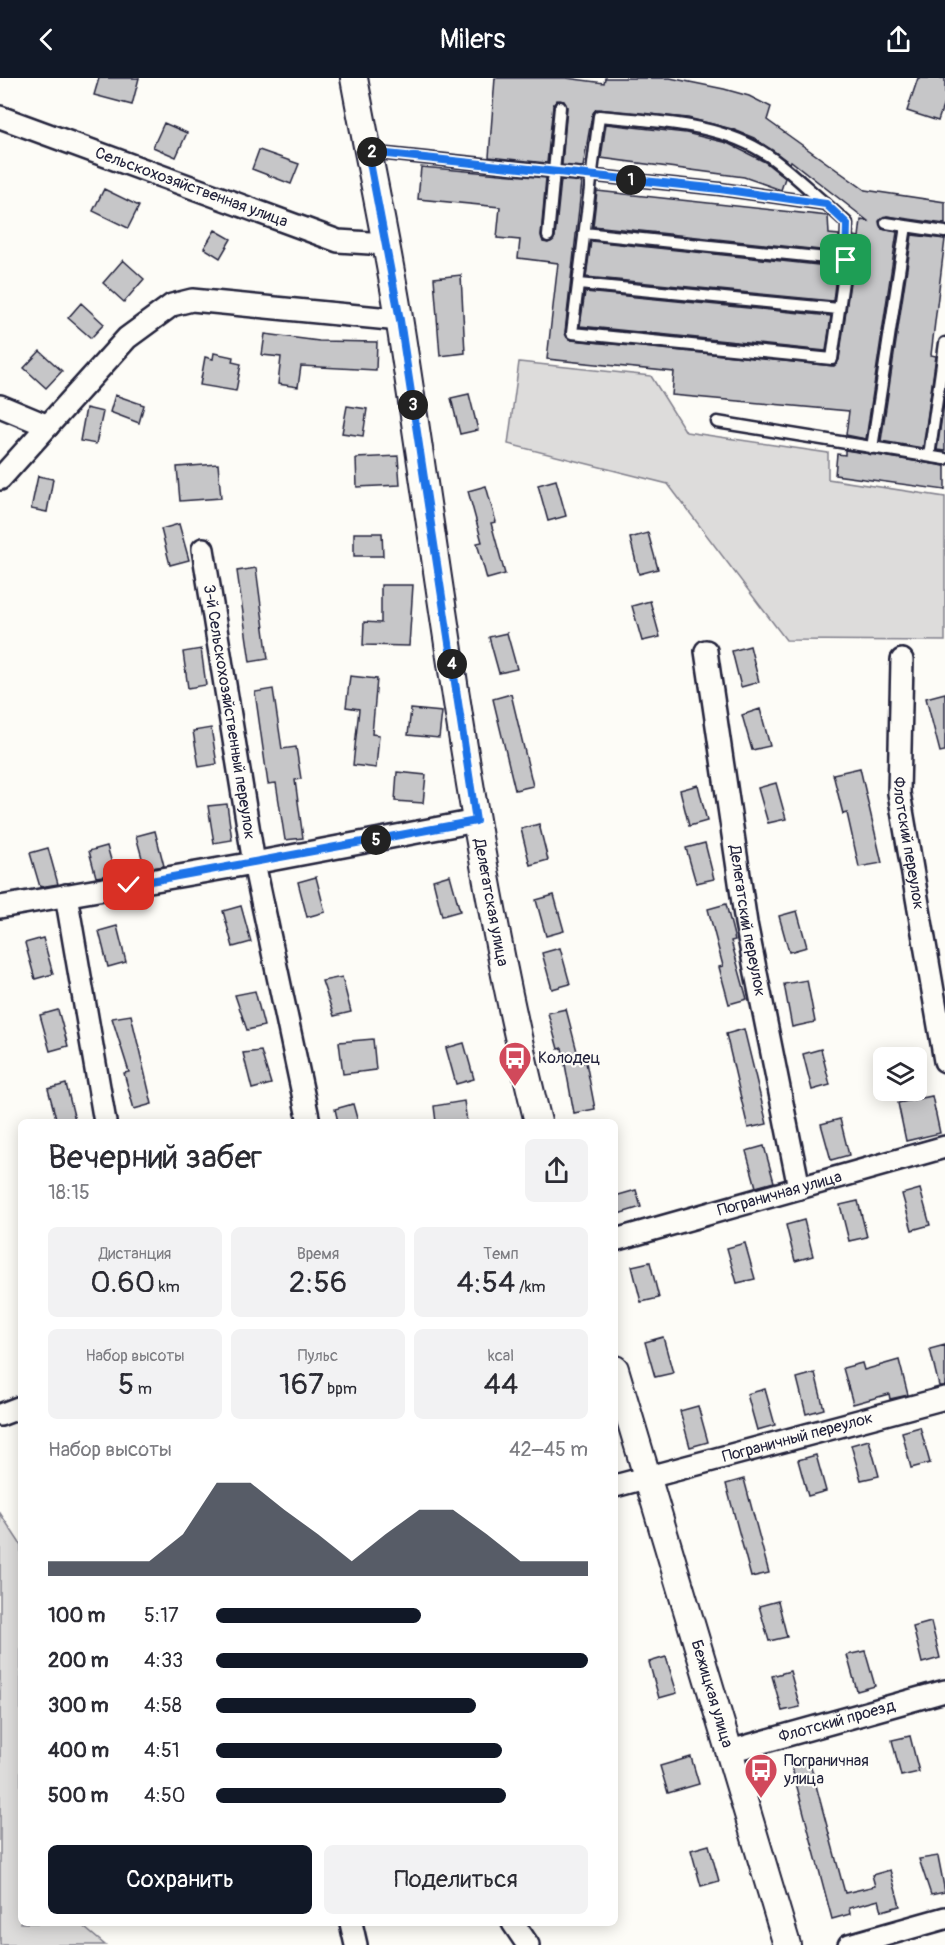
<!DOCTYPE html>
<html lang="ru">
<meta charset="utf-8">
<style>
body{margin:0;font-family:Pangolin,sans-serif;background:#f2f2f3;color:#2b2b33;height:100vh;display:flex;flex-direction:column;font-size:22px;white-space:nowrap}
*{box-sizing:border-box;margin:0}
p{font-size:20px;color:#7c7c81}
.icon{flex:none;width:33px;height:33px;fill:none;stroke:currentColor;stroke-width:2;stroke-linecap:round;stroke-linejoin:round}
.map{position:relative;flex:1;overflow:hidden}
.details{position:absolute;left:18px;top:1041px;width:600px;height:807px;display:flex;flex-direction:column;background:#fff;border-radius:9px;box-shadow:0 3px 15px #0003}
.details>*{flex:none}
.controls{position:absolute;left:873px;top:969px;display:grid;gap:12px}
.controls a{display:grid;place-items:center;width:54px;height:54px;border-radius:9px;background:#fff;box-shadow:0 3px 15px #0003;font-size:30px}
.pin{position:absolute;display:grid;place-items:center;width:51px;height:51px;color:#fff;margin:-26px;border-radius:12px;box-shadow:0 3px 9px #0006}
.km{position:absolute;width:30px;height:30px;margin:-15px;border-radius:50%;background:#222;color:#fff;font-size:16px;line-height:30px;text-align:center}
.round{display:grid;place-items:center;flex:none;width:63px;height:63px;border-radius:9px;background:#f2f2f3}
.summary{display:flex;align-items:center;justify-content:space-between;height:102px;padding:0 30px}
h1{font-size:33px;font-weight:600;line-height:45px}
.figures{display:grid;grid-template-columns:repeat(3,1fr);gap:9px;height:102px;padding:6px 30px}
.figures div{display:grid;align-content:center;border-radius:9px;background:#f2f2f3;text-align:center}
.figures b{font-size:30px;font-weight:600}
.figures small{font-size:16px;font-weight:400}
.figures p{font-size:16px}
.chart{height:168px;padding:12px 30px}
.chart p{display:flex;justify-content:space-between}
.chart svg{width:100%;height:108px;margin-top:6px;fill:#111827;opacity:.7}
.cta{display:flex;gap:12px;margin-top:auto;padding:12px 30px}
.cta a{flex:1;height:69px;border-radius:9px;background:#111827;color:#fff;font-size:24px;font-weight:600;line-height:69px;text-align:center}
.cta a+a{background:#f2f2f3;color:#2b2b33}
ul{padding:0 30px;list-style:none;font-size:20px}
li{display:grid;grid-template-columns:96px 72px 1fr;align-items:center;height:45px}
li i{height:15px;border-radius:8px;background:#111827}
header{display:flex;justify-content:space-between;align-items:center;height:78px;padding:0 30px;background:#111827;color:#fff;font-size:27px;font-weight:600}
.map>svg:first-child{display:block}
</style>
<header><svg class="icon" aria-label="back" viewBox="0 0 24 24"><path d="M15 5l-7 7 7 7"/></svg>Milers<svg class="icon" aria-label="share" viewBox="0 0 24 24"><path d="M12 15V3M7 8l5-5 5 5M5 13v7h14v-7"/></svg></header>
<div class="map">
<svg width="945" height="1867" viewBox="0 0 945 1867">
<rect width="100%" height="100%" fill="#fdfcf7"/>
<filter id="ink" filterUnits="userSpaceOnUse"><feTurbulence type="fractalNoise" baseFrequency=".0167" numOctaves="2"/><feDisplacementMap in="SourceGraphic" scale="12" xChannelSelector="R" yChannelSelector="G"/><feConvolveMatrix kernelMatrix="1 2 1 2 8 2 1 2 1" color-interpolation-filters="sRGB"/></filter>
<g filter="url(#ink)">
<path fill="#dddcdb" stroke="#807f8b" stroke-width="1.5" d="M519 284 651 298 686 354 828 375V401L945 419V563L786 562 668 406 508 366Z
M0 1435 21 1467V1845H79L105 1867H0Z"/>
<path fill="#c6c6c8" stroke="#22223b" stroke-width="1.5" d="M99 0H139L132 27 94 17Z
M495 0H566L604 5 605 0H670L724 11 749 18 771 29 767 42 865 112 945 124V146L887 138 879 143 882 151 897 154 866 361 846 357 849 333 672 317 674 294 547 281 558 185 518 180 520 162 497 160 500 129 418 121 421 89 546 100 541 157 543 164 548 165 555 159 561 102 582 104 565 254 571 262 834 288 839 282 853 183 854 158 859 159 861 142 868 143 791 83 790 85 754 60 732 51 688 40 596 31 592 37 583 89 562 87 567 29 564 23 557 22 553 28 547 85 489 79Z
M918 0H945V22L938 43 907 33Z
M164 45 187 55 176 79 153 69Z
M606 46 686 55 727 65 765 84 785 100 781 112 744 99 601 80Z
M259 72 299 86 291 106 252 91Z
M104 111 139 128 128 150 93 133Z
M597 113 828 138 829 156 839 157V174L593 148Z
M215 152 231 161 220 180 204 170Z
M912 157 945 161 931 277 936 278 923 370 881 363Z
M591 163 837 189 833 223 586 199Z
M123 182 144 201 124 224 103 205Z
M461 197 465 275 440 278 434 200Z
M585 214 831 238 826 273 580 248Z
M81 225 104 246 91 260 68 240Z
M265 256 319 263 377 264 376 292 301 288 298 309 278 306 281 279 262 277Z
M40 273 62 293 46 310 24 290Z
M214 275 233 279 232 284 241 286 236 313 200 307 205 279 213 281Z
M469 316 478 352 460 356 451 320Z
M115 317 144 327 139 345 110 334Z
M945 318V373L937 372Z
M347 328 367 331 363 358 342 355Z
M86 330 103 334 96 366 80 363Z
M845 372 945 388V412L835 397 837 376 845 377Z
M398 378 400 407 357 409 356 380Z
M218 386 221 420 180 423 177 389Z
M38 398 53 401 47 434 31 431Z
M556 402 566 438 548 443 538 407Z
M486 408 496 444 491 445 505 496 487 501 477 465 482 464 468 413Z
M179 446 189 482 170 487 161 451Z
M354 455H382L383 478H354Z
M648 455 658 491 639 496 630 460Z
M256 490 268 581 250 584 237 493Z
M381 507H413L409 568 363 567 364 544 381 545Z
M650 523 660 559 642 563 632 528Z
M507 555 517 591 499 595 489 559Z
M750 568 759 604 741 609 732 573Z
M201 571 206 607 188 610 183 574Z
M350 598 377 601 372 656 379 657 376 690 353 687 359 631 346 629Z
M273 611 282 671 296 669 301 701 295 702 303 760 285 762 276 705 268 706 255 614Z
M945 615V673L940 674 926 620Z
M511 616 533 708 515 712 493 621Z
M411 631 442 634 439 660 408 657Z
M760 631 770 668 752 672 742 637Z
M211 650 217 686 199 689 193 653Z
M860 690 882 785 859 789 847 735 843 736 833 696Z
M397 694 426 697 423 725 395 723Z
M776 705 786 741 768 745 758 710Z
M698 707 707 743 689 748 680 712Z
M227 726 232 762 214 765 208 728Z
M539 746 548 782 530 787 521 751Z
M155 753 164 788 145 791 136 758Z
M705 765 714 801 696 805 686 770Z
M107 768 115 796 96 799 89 773Z
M48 770 58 806 40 809 30 775Z
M450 797 460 833 442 838 433 802Z
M316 799 325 834 307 839 298 804Z
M554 817 564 853 546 858 536 822Z
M726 826 735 862 731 863 747 921 729 926 719 889 723 888 708 831Z
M241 828 251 864 233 869 223 833Z
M797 833 807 869 789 874 779 838Z
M117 848 126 884 108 889 99 853Z
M43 860 53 896 35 901 25 865Z
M560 870 570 906 552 911 542 875Z
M342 899 351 934 334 938 322 903Z
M807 902 815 944 792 949 784 906Z
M255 913 264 948 247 952 235 917Z
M566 931 580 985 586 984 595 1031 574 1035 562 970 558 971 548 935Z
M58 932 68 968 50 973 40 937Z
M131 937 152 1026 134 1031 124 995 129 994 112 940Z
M744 951 767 1046 748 1050 726 956Z
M373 961 376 992 343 996 339 964Z
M464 965 474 1001 456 1006 446 970Z
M821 971 830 1007 812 1012 803 976Z
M261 973 271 1006 252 1011 243 975Z
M66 1006 75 1042 57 1044 48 1011Z
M932 1018 940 1055 906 1063 898 1025Z
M464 1023 467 1044H436L434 1028Z
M353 1026 358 1044H338L335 1031Z
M840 1041 849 1077 831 1082 821 1046Z
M764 1068 774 1104 756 1109 746 1073Z
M920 1111 930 1147 912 1152 902 1116Z
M636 1112 641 1129 615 1137V1118Z
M858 1123 867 1159 849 1163 840 1127Z
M804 1142 813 1178 795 1183 786 1147Z
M745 1165 755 1201 737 1205 727 1170Z
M650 1184 659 1220 641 1224 632 1188Z
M663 1259 673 1295 655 1299 645 1264Z
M945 1267V1308H939L930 1271Z
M899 1282 908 1317 890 1321 889 1316 853 1326 843 1290 862 1285 864 1292Z
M815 1295 824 1331 806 1336 797 1300Z
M765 1311 775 1347 757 1352 747 1316Z
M698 1328 708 1364 690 1369 680 1333Z
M920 1349 930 1385 911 1390 902 1354Z
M869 1362 879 1398 861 1402 851 1367Z
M816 1377 826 1413 808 1418 798 1382Z
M744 1401 769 1495 751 1499 726 1406Z
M778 1523 787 1559 769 1563 759 1528Z
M931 1544 940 1580 922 1585 913 1549Z
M865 1573 875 1608 857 1613 847 1577Z
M666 1579 677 1615 659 1620 649 1584Z
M790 1593 800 1629 782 1633 772 1598Z
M910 1658 919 1694 901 1698 892 1662Z
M691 1679 699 1706 668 1715 660 1688Z
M810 1685 845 1815 875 1808 872 1797 890 1792 900 1828 882 1833 879 1822 849 1830 850 1836 832 1841 792 1690Z
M709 1767 719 1803 701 1808 691 1772Z
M938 1778 945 1814 931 1817 919 1781Z"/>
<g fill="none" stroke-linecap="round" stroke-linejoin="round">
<defs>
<path id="service" d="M368 74 720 111 826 126 847 145 846 182 832 281 572 255 599 38C656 44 720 44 769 78 789 92 807 110 826 126
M886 145 945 154
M584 155 846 182
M548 158 560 29
M579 206 839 231
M717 344 945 381
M872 370 906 148
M929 378 945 265"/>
<g id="minor">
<path id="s1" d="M0 39 338 163 386 166"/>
<path d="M0 328 48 348"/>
<path d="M0 401 127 260 172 227 192 222 400 242"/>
<path id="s2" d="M203 471 254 785 309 1044"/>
<path id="s3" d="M706 573 746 845 799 1110"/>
<path id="s4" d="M902 582 899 715 945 983"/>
<path d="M66 817 105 1044"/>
<path d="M0 829 254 785 476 743"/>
<path id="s5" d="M615 1162 945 1069"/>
<path d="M0 1337 21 1329"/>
<path id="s6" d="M615 1408 945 1320"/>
<path id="s7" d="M730 1673 945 1613"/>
<path d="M351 1845 356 1867"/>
<path d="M513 1845 528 1867"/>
<path d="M849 1867 945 1840"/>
</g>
<g id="tertiary">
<path id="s8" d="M354 0C369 82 387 164 400 246 442 513 473 782 538 1044"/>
<path id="s9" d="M615 1291 787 1867"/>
</g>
</defs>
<use href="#service" stroke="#22223b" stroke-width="15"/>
<use href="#minor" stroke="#22223b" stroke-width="26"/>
<use href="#tertiary" stroke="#22223b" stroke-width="30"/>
<use href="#service" stroke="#fdfcf7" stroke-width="10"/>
<use href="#minor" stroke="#fdfcf7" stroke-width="21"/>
<use href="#tertiary" stroke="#fdfcf7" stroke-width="26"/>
</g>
</g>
<g fill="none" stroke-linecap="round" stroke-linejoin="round" filter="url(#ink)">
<defs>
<path id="route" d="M129 807 476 743 400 242 368 74 720 111 826 126 847 146 846 182"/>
</defs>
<use href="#route" stroke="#fff" stroke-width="12"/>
<use href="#route" stroke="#1a73e8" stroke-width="8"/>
</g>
<defs>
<symbol id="bus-pin" viewBox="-11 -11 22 30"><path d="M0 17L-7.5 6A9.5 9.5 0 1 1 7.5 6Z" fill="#d1495b" stroke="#fdfcf7"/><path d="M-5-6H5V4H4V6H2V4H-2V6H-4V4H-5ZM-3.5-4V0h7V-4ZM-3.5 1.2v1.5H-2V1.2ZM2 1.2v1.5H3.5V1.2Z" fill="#fff"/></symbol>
</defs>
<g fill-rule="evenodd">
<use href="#bus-pin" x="496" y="961" width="38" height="52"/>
<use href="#bus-pin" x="742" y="1673" width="38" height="52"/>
</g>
<g text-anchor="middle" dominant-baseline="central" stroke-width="4.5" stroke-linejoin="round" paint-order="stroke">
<g font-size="16" fill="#22223b" stroke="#fdfcf7">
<text stroke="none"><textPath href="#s1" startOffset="204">Сельскохозяйственная улица</textPath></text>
<text stroke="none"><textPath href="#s2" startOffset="165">3-й Сельскохозяйственный переулок</textPath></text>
<text stroke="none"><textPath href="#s4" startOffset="184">Флотский переулок</textPath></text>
<text stroke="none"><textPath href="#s8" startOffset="836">Делегатская улица</textPath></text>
<text stroke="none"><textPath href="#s3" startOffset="273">Делегатский переулок</textPath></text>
<text stroke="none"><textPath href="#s5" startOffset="171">Пограничная улица</textPath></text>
<text stroke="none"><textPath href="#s6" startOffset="189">Пограничный переулок</textPath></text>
<text stroke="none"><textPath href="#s9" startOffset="339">Бежицкая улица</textPath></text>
<text stroke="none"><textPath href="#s7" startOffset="111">Флотский проезд</textPath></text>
</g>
<g font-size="16" fill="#22223b" stroke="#fdfcf7" text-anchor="start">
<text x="538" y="980">Колодец</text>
<text x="784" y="1683">Пограничная<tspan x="784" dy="18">улица</tspan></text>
</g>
</g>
</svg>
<div class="controls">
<a><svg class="icon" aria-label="layers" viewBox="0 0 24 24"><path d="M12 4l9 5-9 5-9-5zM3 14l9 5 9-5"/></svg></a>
</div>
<div class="pin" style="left:846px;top:182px;background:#1e9e55"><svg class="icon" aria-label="arrive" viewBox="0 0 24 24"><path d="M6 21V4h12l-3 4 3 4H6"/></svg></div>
<div class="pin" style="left:129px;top:807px;background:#d93025"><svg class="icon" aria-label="check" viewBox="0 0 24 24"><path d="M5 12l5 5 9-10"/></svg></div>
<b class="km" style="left:631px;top:102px">1</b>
<b class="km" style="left:372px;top:74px">2</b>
<b class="km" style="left:413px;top:327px">3</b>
<b class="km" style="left:452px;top:586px">4</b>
<b class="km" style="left:376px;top:762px">5</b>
<section class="details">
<div class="summary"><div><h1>Вечерний забег</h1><p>18:15</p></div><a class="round"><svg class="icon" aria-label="share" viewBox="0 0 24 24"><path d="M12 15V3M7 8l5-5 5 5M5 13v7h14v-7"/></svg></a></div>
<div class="figures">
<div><p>Дистанция</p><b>0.60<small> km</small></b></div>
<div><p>Время</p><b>2:56</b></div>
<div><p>Темп</p><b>4:54<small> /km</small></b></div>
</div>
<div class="figures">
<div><p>Набор высоты</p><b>5<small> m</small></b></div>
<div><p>Пульс</p><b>167<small> bpm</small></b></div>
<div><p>kcal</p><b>44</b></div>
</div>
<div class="chart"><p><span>Набор высоты</span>42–45 m</p>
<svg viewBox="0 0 160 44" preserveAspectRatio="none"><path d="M0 44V38L10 38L20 38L30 38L40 27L50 6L60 6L70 17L80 27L90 38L100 27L110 17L120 17L130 27L140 38L150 38L160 38V44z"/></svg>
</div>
<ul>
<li><b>100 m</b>5:17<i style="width:55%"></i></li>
<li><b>200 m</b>4:33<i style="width:100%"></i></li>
<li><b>300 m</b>4:58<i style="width:70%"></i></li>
<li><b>400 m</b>4:51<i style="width:77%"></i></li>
<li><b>500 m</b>4:50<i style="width:78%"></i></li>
</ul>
<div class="cta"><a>Сохранить</a><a>Поделиться</a></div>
</section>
</div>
